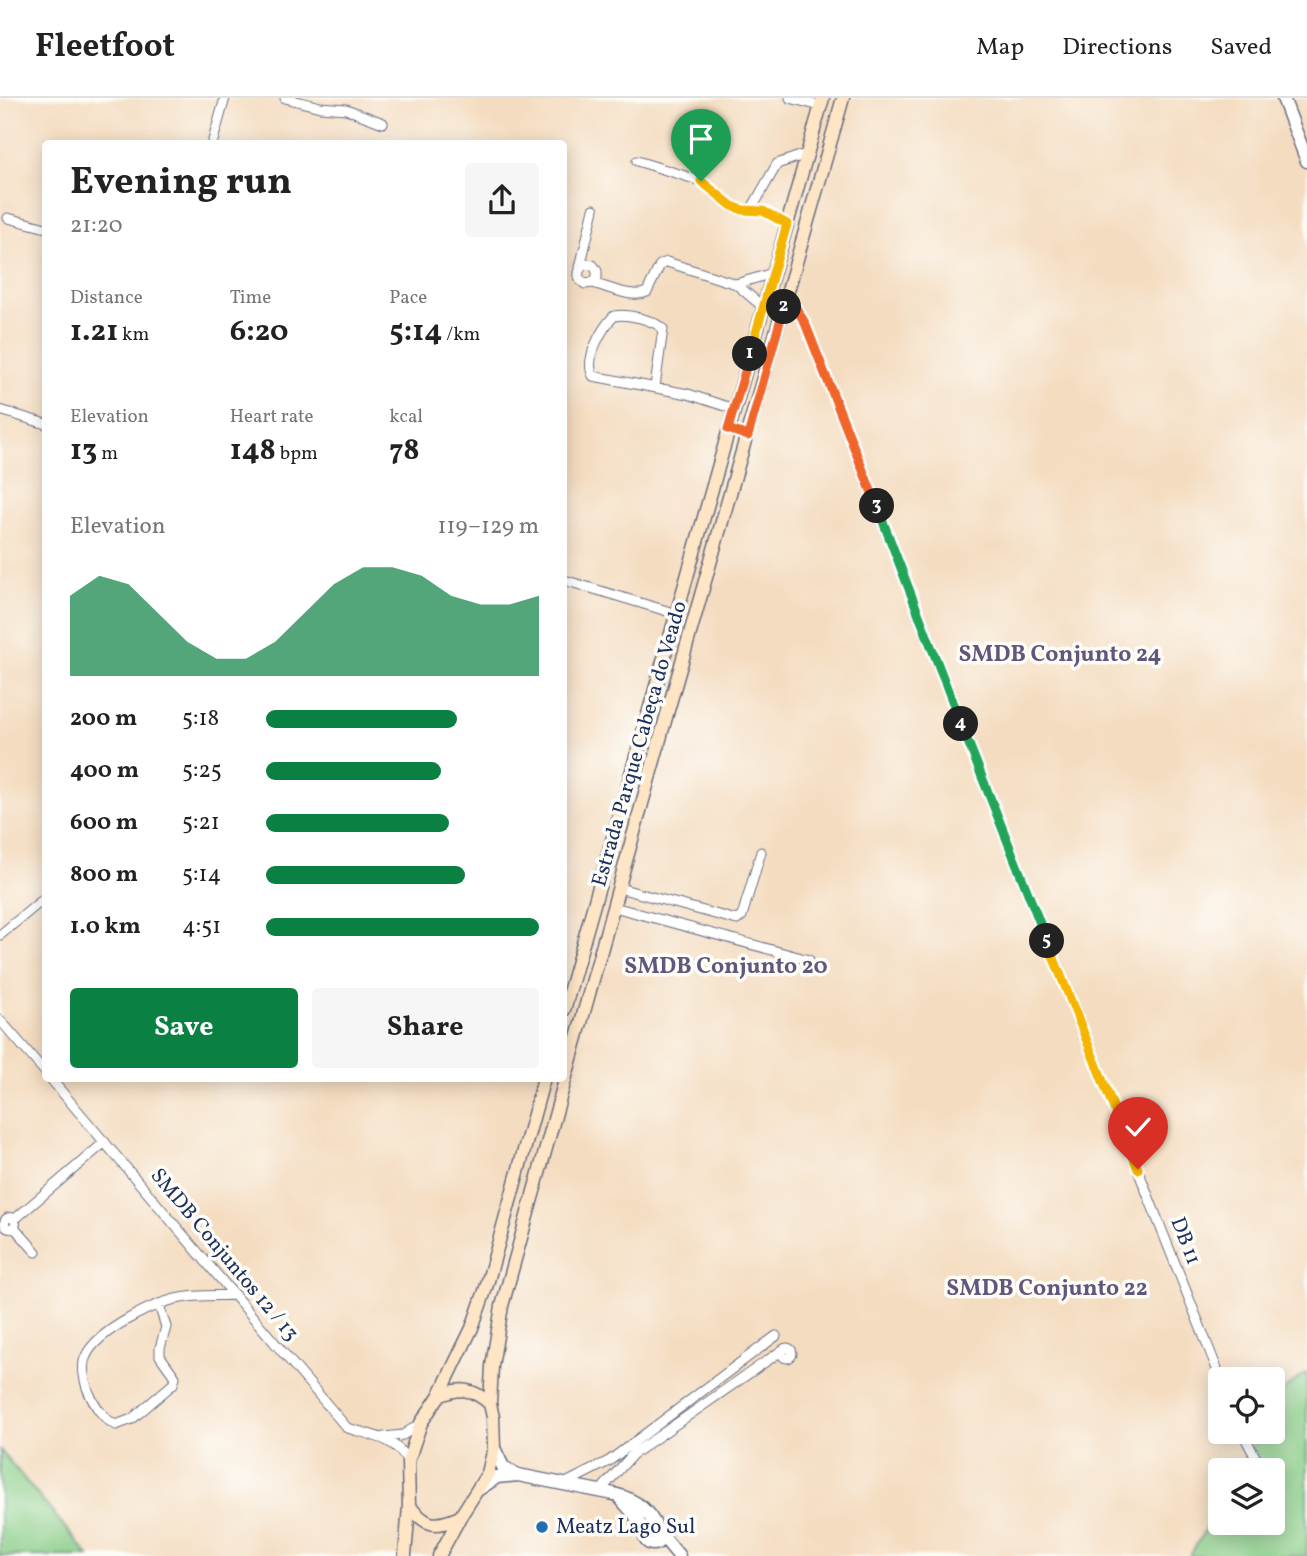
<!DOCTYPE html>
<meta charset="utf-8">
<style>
body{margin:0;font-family:Vollkorn,serif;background:#f6f6f6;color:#222;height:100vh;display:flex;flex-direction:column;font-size:26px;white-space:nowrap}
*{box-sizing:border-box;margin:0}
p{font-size:23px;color:#767676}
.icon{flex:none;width:38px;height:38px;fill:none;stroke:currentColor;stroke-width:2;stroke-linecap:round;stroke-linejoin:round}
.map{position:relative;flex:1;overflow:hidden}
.sheet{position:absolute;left:42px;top:42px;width:525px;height:942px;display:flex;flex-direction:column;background:#fff;border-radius:7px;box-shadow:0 4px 18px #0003}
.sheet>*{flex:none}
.controls{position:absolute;left:1208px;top:1269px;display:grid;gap:14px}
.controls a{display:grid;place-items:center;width:77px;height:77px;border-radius:7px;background:#fff;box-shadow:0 4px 18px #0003;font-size:35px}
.pin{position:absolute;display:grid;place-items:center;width:60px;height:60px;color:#fff;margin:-72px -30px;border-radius:50% 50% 50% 0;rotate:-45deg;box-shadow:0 0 7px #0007}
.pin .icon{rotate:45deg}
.km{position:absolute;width:35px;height:35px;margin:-18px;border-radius:50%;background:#222;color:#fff;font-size:19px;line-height:35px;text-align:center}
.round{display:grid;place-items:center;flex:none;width:74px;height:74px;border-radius:7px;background:#f6f6f6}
.summary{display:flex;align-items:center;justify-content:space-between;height:119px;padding:0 28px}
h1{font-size:38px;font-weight:700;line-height:52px}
.metrics{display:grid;grid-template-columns:repeat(3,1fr);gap:10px;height:119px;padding:7px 28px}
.metrics div{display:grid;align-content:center}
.metrics b{font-size:30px;font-weight:700}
.metrics small{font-size:19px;font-weight:400}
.metrics p{font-size:19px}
.chart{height:196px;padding:14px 28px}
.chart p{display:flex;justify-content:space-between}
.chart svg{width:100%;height:126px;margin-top:7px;fill:#0b8043;opacity:.7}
.button{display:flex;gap:14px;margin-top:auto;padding:14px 28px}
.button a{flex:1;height:80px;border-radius:7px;background:#0b8043;color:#fff;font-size:28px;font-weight:700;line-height:80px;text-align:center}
.button a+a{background:#f6f6f6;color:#222}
ul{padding:0 28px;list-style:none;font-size:23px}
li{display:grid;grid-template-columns:112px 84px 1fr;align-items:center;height:52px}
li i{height:18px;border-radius:9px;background:#0b8043}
header{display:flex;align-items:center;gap:42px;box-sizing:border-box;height:98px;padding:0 35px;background:#fff;border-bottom:2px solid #e0e0e0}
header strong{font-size:33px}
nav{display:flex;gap:38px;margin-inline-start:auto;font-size:24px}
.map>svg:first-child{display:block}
</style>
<header>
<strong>Fleetfoot</strong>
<nav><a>Map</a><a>Directions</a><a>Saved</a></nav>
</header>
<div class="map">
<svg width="1307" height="1458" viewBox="0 0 1307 1458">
<rect width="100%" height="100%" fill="#fdfcf7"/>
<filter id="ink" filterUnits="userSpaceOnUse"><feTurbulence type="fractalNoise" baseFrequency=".0143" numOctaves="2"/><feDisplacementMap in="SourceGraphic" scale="14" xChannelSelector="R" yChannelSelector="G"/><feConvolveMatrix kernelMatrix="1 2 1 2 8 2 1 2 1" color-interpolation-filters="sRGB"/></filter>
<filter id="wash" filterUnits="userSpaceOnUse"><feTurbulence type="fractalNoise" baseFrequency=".00686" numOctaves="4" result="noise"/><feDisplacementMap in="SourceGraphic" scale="28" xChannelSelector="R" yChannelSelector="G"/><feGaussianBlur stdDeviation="1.57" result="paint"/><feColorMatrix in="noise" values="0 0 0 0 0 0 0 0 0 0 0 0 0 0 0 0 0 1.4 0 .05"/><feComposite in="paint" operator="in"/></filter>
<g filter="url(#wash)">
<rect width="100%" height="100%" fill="#f4dcc0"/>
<path fill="#88cd87" stroke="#527e72" stroke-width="2" d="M1307 1275V1458H1190L1220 1405V1424H1272V1372H1238L1260 1334H1272C1272 1300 1279 1292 1307 1275Z
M0 1352 89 1458H0Z"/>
</g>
<g filter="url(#ink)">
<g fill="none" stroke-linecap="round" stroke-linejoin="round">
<defs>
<path id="minor" d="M285 0 320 9 346 11 383 25
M790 0 820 8
M212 46 225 0
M637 63 701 83 732 109 743 112 763 113 787 126
M751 112 777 66 806 56
M8 120 46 130
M580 169 594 111
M592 185 597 180V173L593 167 586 166C579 170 577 174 580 182L585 186 592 185C608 189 632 201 647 194L660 167 667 164 736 186 763 209
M736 186 773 175
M786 202 795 208 805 225 998 720 1221 1281
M655 289 663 231C654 222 627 215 614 218 602 230 584 261 593 278L688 296 734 311
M0 312 46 326
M564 482 677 516
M619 790 737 822 742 818 761 754
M614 809 809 862
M0 837 46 799
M0 922 46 975
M50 980 347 1330C371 1337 397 1340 408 1364
M4.5 1125a5.5 5.5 0 1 1 11 0a5.5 5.5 0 1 1-11 0Z
M15 1121 105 1044
M14 1129 36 1154
M159 1207 166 1229 160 1250V1258L175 1279 173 1286 132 1321 116 1327C102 1321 92 1303 87 1290 84 1280 81 1267 86 1258 97 1233 155 1204 181 1200 198 1197 217 1198 235 1197
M782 1255a5 5 0 1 1 10 0a5 5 0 1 1-10 0Z
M1242 1334 1259 1366
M384 1339 403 1337 421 1325
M564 1386 609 1363 776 1238
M600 1393 633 1356 784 1251"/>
<path id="tertiary" d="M1283 0 1307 63
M494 1350 503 1369 518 1377
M479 1391 497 1379 518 1377 614 1396C635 1401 649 1412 657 1431
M620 1400 635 1417 645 1436
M645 1438a8 8 0 1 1 16 0a8 8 0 1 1-16 0Z
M660 1435 679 1458"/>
<path id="secondary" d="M564 912 823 0
M490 1306 492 1268 502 1208 667 616 843 0
M409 1408C428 1429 434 1430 460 1419
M405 1458 409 1408 408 1364 414 1345 421 1325 439 1298 472 1230 486 1190 544 980
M439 1458 460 1419 488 1375 494 1350 493 1319 490 1306C473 1290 460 1289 439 1298"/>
</defs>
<use href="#minor" stroke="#676c80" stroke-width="11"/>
<use href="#tertiary" stroke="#676c80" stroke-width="15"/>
<use href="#secondary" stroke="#676c80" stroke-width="15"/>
<use href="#minor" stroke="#fff" stroke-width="9"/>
<use href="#tertiary" stroke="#fff" stroke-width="12"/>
<use href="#secondary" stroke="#fde5c5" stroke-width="12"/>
</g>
</g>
<g fill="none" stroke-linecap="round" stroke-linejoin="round" filter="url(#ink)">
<defs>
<path id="split-1" d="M701 83 732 108 743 112 763 113 787 126 750 256"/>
<path id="split-2" d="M750 256 728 331 748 338 784 209"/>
<path id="split-3" d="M784 209 786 202 795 208 805 225 877 408"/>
<path id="split-4" d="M877 408 961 626"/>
<path id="split-5" d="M961 626 1047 843"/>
<path id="split-6" d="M1047 843 1138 1071"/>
</defs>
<use href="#split-1" stroke="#fff" stroke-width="14"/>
<use href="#split-2" stroke="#fff" stroke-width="14"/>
<use href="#split-3" stroke="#fff" stroke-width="14"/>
<use href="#split-4" stroke="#fff" stroke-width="14"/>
<use href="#split-5" stroke="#fff" stroke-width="14"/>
<use href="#split-6" stroke="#fff" stroke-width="14"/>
<use href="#split-1" stroke="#f5b400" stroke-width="9"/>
<use href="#split-2" stroke="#f0652b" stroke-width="9"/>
<use href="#split-3" stroke="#f0652b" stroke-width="9"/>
<use href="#split-4" stroke="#22a559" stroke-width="9"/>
<use href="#split-5" stroke="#22a559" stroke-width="9"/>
<use href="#split-6" stroke="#f5b400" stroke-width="9"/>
</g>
<circle fill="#1f6fb2" stroke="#fdfcf7" stroke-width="2.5" cx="542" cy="1429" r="7"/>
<g text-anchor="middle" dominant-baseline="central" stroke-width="7" stroke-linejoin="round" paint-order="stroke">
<g font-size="21" fill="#1b2f5e" stroke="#fdfcf7">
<text transform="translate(640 646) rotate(-74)">Estrada Parque Cabeça do Veado</text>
<text transform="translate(1185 1143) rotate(69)">DB 11</text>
<text transform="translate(224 1157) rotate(50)">SMDB Conjuntos 12 / 13</text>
</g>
<g font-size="21" fill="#1b2f5e" stroke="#fdfcf7" text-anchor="start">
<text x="556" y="1429">Meatz Lago Sul</text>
</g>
<g font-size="23" font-weight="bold" fill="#61567d" stroke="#fdfcf7">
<text x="1060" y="557">SMDB Conjunto 24</text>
<text x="726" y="869">SMDB Conjunto 20</text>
<text x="1047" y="1191">SMDB Conjunto 22</text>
</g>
</g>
</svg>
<div class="controls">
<a><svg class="icon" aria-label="locate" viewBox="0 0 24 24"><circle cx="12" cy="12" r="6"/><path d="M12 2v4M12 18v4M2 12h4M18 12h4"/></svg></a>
<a><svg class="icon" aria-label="layers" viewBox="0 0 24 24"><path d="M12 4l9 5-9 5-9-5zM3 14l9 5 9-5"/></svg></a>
</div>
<div class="pin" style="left:701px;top:83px;background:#1e9e55"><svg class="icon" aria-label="arrive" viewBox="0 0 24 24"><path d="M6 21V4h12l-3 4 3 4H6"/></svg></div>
<div class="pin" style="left:1138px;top:1071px;background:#d93025"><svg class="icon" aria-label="check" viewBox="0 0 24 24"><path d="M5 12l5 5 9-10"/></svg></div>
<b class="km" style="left:750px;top:256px">1</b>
<b class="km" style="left:784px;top:209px">2</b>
<b class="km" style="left:877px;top:408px">3</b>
<b class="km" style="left:961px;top:626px">4</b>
<b class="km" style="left:1047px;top:843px">5</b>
<section class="sheet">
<div class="summary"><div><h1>Evening run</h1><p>21:20</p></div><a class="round"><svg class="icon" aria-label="share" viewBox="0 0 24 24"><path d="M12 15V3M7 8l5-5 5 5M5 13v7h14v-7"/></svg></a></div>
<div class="metrics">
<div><p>Distance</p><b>1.21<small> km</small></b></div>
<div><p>Time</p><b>6:20</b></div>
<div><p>Pace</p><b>5:14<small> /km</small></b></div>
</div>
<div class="metrics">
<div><p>Elevation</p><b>13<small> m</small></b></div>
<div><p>Heart rate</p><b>148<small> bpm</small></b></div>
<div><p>kcal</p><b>78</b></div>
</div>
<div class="chart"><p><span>Elevation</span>119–129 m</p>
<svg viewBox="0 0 160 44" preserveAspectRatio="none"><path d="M0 44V16L10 9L20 12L30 22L40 32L50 38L60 38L70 32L80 22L90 12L100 6L110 6L120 9L130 16L140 19L150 19L160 16V44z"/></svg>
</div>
<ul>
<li><b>200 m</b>5:18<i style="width:70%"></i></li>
<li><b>400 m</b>5:25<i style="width:64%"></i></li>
<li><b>600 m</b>5:21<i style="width:67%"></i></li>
<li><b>800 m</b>5:14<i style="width:73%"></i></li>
<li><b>1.0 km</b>4:51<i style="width:100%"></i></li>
</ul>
<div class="button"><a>Save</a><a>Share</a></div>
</section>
</div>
